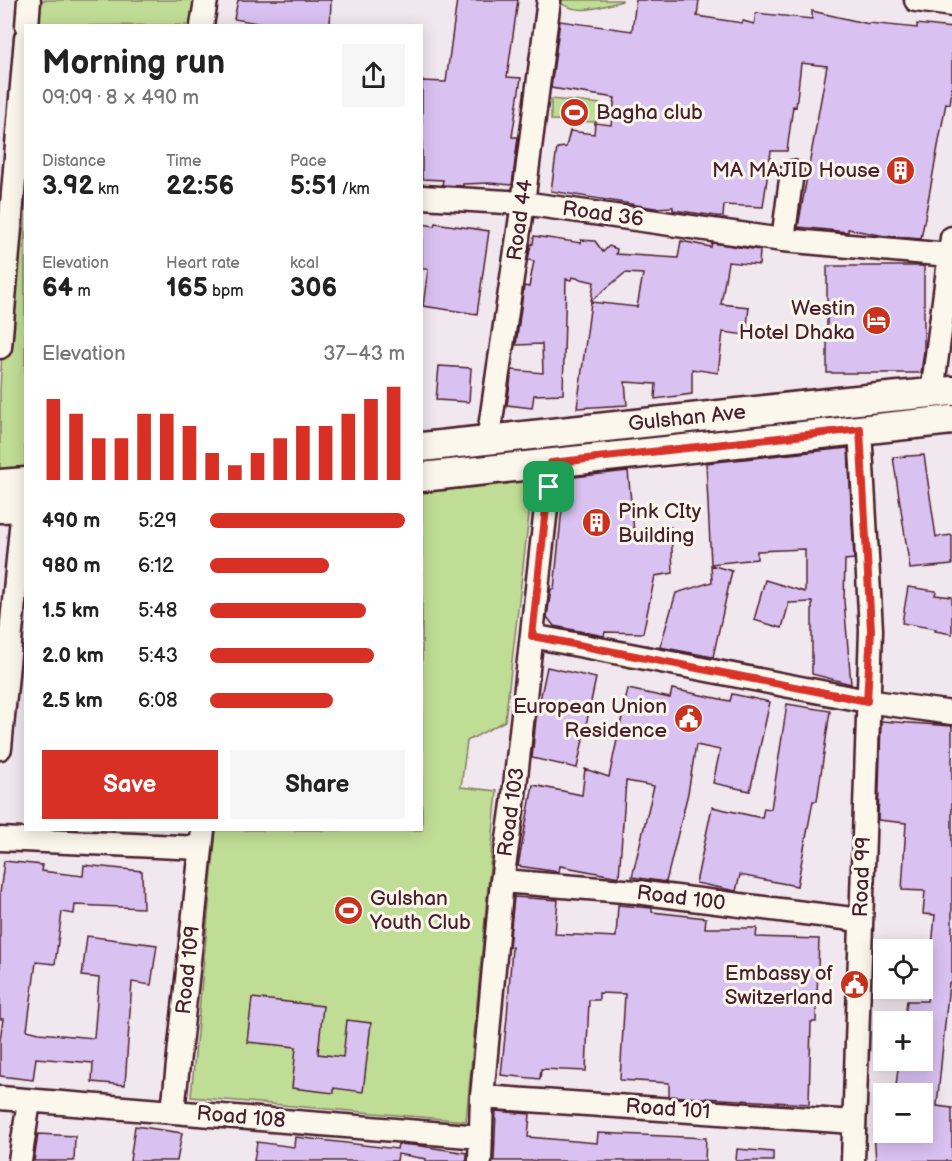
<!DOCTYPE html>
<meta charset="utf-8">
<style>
body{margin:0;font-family:"Balsamiq Sans",sans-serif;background:#f6f6f6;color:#222;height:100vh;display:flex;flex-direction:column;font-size:22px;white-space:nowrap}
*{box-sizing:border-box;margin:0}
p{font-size:20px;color:#767676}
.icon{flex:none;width:33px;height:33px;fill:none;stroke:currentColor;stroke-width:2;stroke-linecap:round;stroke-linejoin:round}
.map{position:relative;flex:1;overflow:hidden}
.drawer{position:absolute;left:24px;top:24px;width:399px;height:807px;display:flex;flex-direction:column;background:#fff;border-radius:0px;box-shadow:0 3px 15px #0003}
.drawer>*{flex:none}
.buttons{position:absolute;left:873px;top:939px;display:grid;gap:12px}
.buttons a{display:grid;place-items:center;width:60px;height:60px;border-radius:0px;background:#fff;box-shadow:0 3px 15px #0003;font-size:30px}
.pin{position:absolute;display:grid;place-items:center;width:51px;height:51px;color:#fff;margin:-26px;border-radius:12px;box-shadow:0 3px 9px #0006}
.round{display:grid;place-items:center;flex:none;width:63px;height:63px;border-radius:0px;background:#f6f6f6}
.overview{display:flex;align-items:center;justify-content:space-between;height:102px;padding:0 18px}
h1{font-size:33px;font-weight:700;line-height:45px}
.metrics{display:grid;grid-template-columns:repeat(3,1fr);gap:9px;height:102px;padding:6px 18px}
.metrics div{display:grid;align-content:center}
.metrics b{font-size:26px;font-weight:700}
.metrics small{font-size:16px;font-weight:400}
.metrics p{font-size:16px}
.chart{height:168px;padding:12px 18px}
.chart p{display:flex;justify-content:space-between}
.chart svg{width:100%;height:108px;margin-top:6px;stroke:#d93025;stroke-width:6}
.primary-button{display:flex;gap:12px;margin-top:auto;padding:12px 18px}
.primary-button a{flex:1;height:69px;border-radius:0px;background:#d93025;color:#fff;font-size:24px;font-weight:700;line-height:69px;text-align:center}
.primary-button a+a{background:#f6f6f6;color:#222}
ul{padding:0 18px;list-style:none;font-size:20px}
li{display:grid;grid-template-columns:96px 72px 1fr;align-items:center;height:45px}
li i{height:15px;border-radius:8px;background:#d93025}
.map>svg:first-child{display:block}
</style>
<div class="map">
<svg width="952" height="1161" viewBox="0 0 952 1161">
<rect width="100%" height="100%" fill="#f1e7ee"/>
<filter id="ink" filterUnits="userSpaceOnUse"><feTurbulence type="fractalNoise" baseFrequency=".0167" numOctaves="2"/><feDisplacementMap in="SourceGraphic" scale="12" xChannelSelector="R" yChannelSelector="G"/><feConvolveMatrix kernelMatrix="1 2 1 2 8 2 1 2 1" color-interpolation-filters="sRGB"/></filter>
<g filter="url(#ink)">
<path fill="#c0dd95" stroke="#857e60" stroke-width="1.5" d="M33 0H203L199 25 31 26Z
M557 0H622V1C600 7 576 17 557 0Z
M25 85V474L0 476V390L3 332Z
M551 99 601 104 596 122 551 120Z
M534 472 505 721 467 741 461 787 497 791 466 1121 191 1097 216 830H422V491Z"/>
<path fill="#d9c1f1" stroke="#4a1f2b" stroke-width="1.5" d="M238 0H331L330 26H274L234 19Z
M457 0H518L507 77 521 78 512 137H518L512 185 490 183 463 184V186L442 185 443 180 422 179V81L446 82Z
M636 0H699L697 16 742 23 743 21 754 24 756 13 812 19V11L869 24V23L917 28V24L952 28V90L950 104 946 103 921 239 885 236 848 229V232L798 227 827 66 801 63 796 107 793 106 787 151H771L763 207 724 205 723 217 673 210V207L655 208 551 191 557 148 566 147 570 131 594 134 595 123 611 125 615 98 551 88 560 21 632 31Z
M435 223 489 231 477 314 423 306 428 269H422V224L434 226Z
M534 236 581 243V240L595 241 603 252 609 246 617 249 616 254 678 258 681 241 711 247 712 243 760 250 759 265 728 262 721 304 749 307 746 335 723 332 718 373 692 369V394L655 399 656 384 625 382 627 405 577 408 591 302 637 307 643 274 625 273 591 301 594 282 572 277 571 280 566 279 563 394 534 395 532 408 507 405 512 370 543 373 542 344 516 345 524 286 529 287 534 261 528 260 531 244H533Z
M827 266H924V351L921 373H827Z
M439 366 471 368 469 402 436 400Z
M848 448 854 559 845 560 844 601 851 684 812 674V602L789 603 782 628 754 620 765 580 805 592V549L757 551V559L711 564 706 463Z
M924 455 936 537 952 535V565L910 569 893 457Z
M628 471 634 532 671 527 673 573 655 576 643 633 605 632 604 636 554 626 547 617 551 589H554L565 478Z
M711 565 732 571 713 657 660 647 676 593 712 582Z
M908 587 936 591 935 595 952 597V634L935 631 936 629 902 623Z
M547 667 596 678 577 768 532 758 536 719Z
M628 689 670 698 672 689 730 701 732 694 770 702 750 791 713 783 720 750 696 745 688 793 666 882 632 877 654 786 626 781 619 877 560 866 559 872 518 866 533 785 582 795 585 769 609 777Z
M787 704 830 711 817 801H813L797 886 740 875 736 891 696 883 712 807 762 818 764 808 771 809Z
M881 721 952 726V983H949L937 1106 952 1108V1161H876L874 1132H922V1094H895L899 1060H922V1022H904L907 1001H927L935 915 923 914 925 891 902 890 906 823 878 820Z
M4 861 42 865 41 871 83 876 84 865 142 871 143 908 75 905 74 914 62 912 55 964 36 962 27 1030 39 1033 94 1038 99 978 82 976 87 936 157 945 151 985 132 982 125 1085 92 1082 93 1063 36 1058 33 1080 0 1076V1040L3 1019H0V894Z
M514 897 558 900 555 934 616 937 618 905 652 908V912L706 918 705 928H757L756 937 819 939 816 1022H811L809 1104 669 1096V1083L620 1080 625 994 599 993V1000H589L586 1071 541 1069 540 1079 501 1075 507 1017 512 947H509Z
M252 998 323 1006 318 1054 343 1057 347 1020 371 1023 363 1092 334 1088V1093L292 1088 296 1047 247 1042Z
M496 1111 530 1114 528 1137 597 1143 598 1133 706 1138 705 1161H494Z
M135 1126 182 1133 177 1161H130Z
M38 1134 75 1136 74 1161H34Z
M295 1137 397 1149 398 1144 421 1146 467 1153V1161H426V1159L398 1154 397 1161H254L257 1142 294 1147Z
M737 1149 773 1152V1161H736Z"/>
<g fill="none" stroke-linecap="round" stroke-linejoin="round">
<defs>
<path id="minor" d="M916 0 952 5
M27 26 29 0
M202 26 206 0
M422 197 523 203 783 240 949 255
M783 240 792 172
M0 347 26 38
M932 394 952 238
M488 441 523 203 549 0
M532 636 867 701 952 713
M0 748 23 507
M0 839 201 848
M502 881 636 892 860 920
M482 1097 854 1122
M0 1098 481 1137
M173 1111 203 830
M20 1161 29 1101
M480 1161 482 1097 502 881 513 804 551 463
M853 1161 871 630 860 429"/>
<path id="major" d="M422 447 847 401 952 391
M422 477 952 420
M0 484 26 482
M0 508 26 507"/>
</defs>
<use href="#minor" stroke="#4a1f2b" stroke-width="27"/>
<use href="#major" stroke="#4a1f2b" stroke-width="33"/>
<use href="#minor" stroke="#fbf7ec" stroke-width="22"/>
<use href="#major" stroke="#fbf7ec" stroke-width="28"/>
</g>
</g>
<g fill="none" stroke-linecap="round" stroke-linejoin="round" filter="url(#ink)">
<defs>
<path id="route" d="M860 429 871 630 867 701 532 636 551 463Z"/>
</defs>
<use href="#route" stroke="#fff" stroke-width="12"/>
<use href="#route" stroke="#d93025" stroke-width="8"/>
</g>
<defs>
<symbol id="stadium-disc" viewBox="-11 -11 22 22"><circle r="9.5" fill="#c8321e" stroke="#fbf7ec"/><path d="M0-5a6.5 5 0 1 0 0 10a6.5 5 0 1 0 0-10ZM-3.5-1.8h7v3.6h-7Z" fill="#fff"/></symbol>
<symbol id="building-disc" viewBox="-11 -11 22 22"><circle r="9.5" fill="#c8321e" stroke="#fbf7ec"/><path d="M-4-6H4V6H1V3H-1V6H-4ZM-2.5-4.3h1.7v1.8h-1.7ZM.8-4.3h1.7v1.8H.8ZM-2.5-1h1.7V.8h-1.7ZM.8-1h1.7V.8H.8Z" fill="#fff"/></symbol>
<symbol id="hotel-disc" viewBox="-11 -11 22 22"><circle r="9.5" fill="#c8321e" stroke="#fbf7ec"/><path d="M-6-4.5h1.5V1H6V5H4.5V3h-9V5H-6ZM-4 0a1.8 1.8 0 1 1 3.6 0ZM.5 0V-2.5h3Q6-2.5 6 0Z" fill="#fff"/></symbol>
<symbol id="civic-disc" viewBox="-11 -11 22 22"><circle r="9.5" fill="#c8321e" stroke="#fbf7ec"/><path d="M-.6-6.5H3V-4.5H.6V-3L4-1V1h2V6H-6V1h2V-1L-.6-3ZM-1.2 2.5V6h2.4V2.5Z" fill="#fff"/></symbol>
</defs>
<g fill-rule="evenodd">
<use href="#stadium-disc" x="558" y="96" width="33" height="33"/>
<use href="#building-disc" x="884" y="154" width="33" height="33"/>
<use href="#hotel-disc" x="860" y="304" width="33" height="33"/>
<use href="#building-disc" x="580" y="506" width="33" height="33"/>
<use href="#civic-disc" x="672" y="702" width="33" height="33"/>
<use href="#stadium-disc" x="332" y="894" width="33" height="33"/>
<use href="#civic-disc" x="838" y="968" width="33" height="33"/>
</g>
<g text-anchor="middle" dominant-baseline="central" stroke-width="6" stroke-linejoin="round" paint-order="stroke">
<g font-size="21" fill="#4a1f2b" stroke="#fbf7ec" text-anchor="end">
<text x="596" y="112" text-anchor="start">Bagha club</text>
<text x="880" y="170">MA MAJID House</text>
<text x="855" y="308">Westin<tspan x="855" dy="24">Hotel Dhaka</tspan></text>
<text x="618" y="511" text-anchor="start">Pink CIty<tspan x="618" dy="24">Building</tspan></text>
<text x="667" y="706">European Union<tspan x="667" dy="24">Residence</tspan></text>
<text x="370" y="898" text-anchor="start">Gulshan<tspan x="370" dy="24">Youth Club</tspan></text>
<text x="833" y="973">Embassy of<tspan x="833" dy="24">Switzerland</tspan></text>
</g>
<g font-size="21" fill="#4a1f2b" stroke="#fbf7ec">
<text transform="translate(603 214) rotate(8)">Road 36</text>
<text transform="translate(520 220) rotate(-82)">Road 44</text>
<text transform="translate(687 418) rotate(-6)">Gulshan Ave</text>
<text transform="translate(511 812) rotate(-82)">Road 103</text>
<text transform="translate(862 877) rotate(-88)">Road 99</text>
<text transform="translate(681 898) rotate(7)">Road 100</text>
<text transform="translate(188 970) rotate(-84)">Road 109</text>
<text transform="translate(668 1109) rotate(4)">Road 101</text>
<text transform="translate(241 1117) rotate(5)">Road 108</text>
</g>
</g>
</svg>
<div class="buttons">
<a><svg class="icon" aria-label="locate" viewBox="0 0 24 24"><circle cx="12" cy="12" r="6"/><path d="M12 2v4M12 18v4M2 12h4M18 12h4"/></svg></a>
<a>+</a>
<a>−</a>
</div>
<div class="pin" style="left:549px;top:487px;background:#1e9e55"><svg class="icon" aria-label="arrive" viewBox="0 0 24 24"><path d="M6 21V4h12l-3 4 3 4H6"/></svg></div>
<section class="drawer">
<div class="overview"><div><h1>Morning run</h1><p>09:09 · 8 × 490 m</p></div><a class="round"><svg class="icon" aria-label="share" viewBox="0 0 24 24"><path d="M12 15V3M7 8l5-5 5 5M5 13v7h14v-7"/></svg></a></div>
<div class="metrics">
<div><p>Distance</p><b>3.92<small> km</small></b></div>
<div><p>Time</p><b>22:56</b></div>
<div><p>Pace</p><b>5:51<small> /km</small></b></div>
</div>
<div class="metrics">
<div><p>Elevation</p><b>64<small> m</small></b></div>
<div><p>Heart rate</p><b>165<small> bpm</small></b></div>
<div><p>kcal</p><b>306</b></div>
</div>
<div class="chart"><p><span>Elevation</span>37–43 m</p>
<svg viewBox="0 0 160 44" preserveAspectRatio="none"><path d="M5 44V11M15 44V17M25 44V27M35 44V27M45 44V17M55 44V17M65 44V22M75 44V33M85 44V38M95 44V33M105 44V27M115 44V22M125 44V22M135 44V17M145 44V11M155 44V6"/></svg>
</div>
<ul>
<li><b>490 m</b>5:29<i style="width:100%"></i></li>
<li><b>980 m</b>6:12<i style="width:61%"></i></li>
<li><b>1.5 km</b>5:48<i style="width:80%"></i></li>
<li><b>2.0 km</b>5:43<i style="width:84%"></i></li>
<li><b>2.5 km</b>6:08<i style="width:63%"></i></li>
</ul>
<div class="primary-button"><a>Save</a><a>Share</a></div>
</section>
</div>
